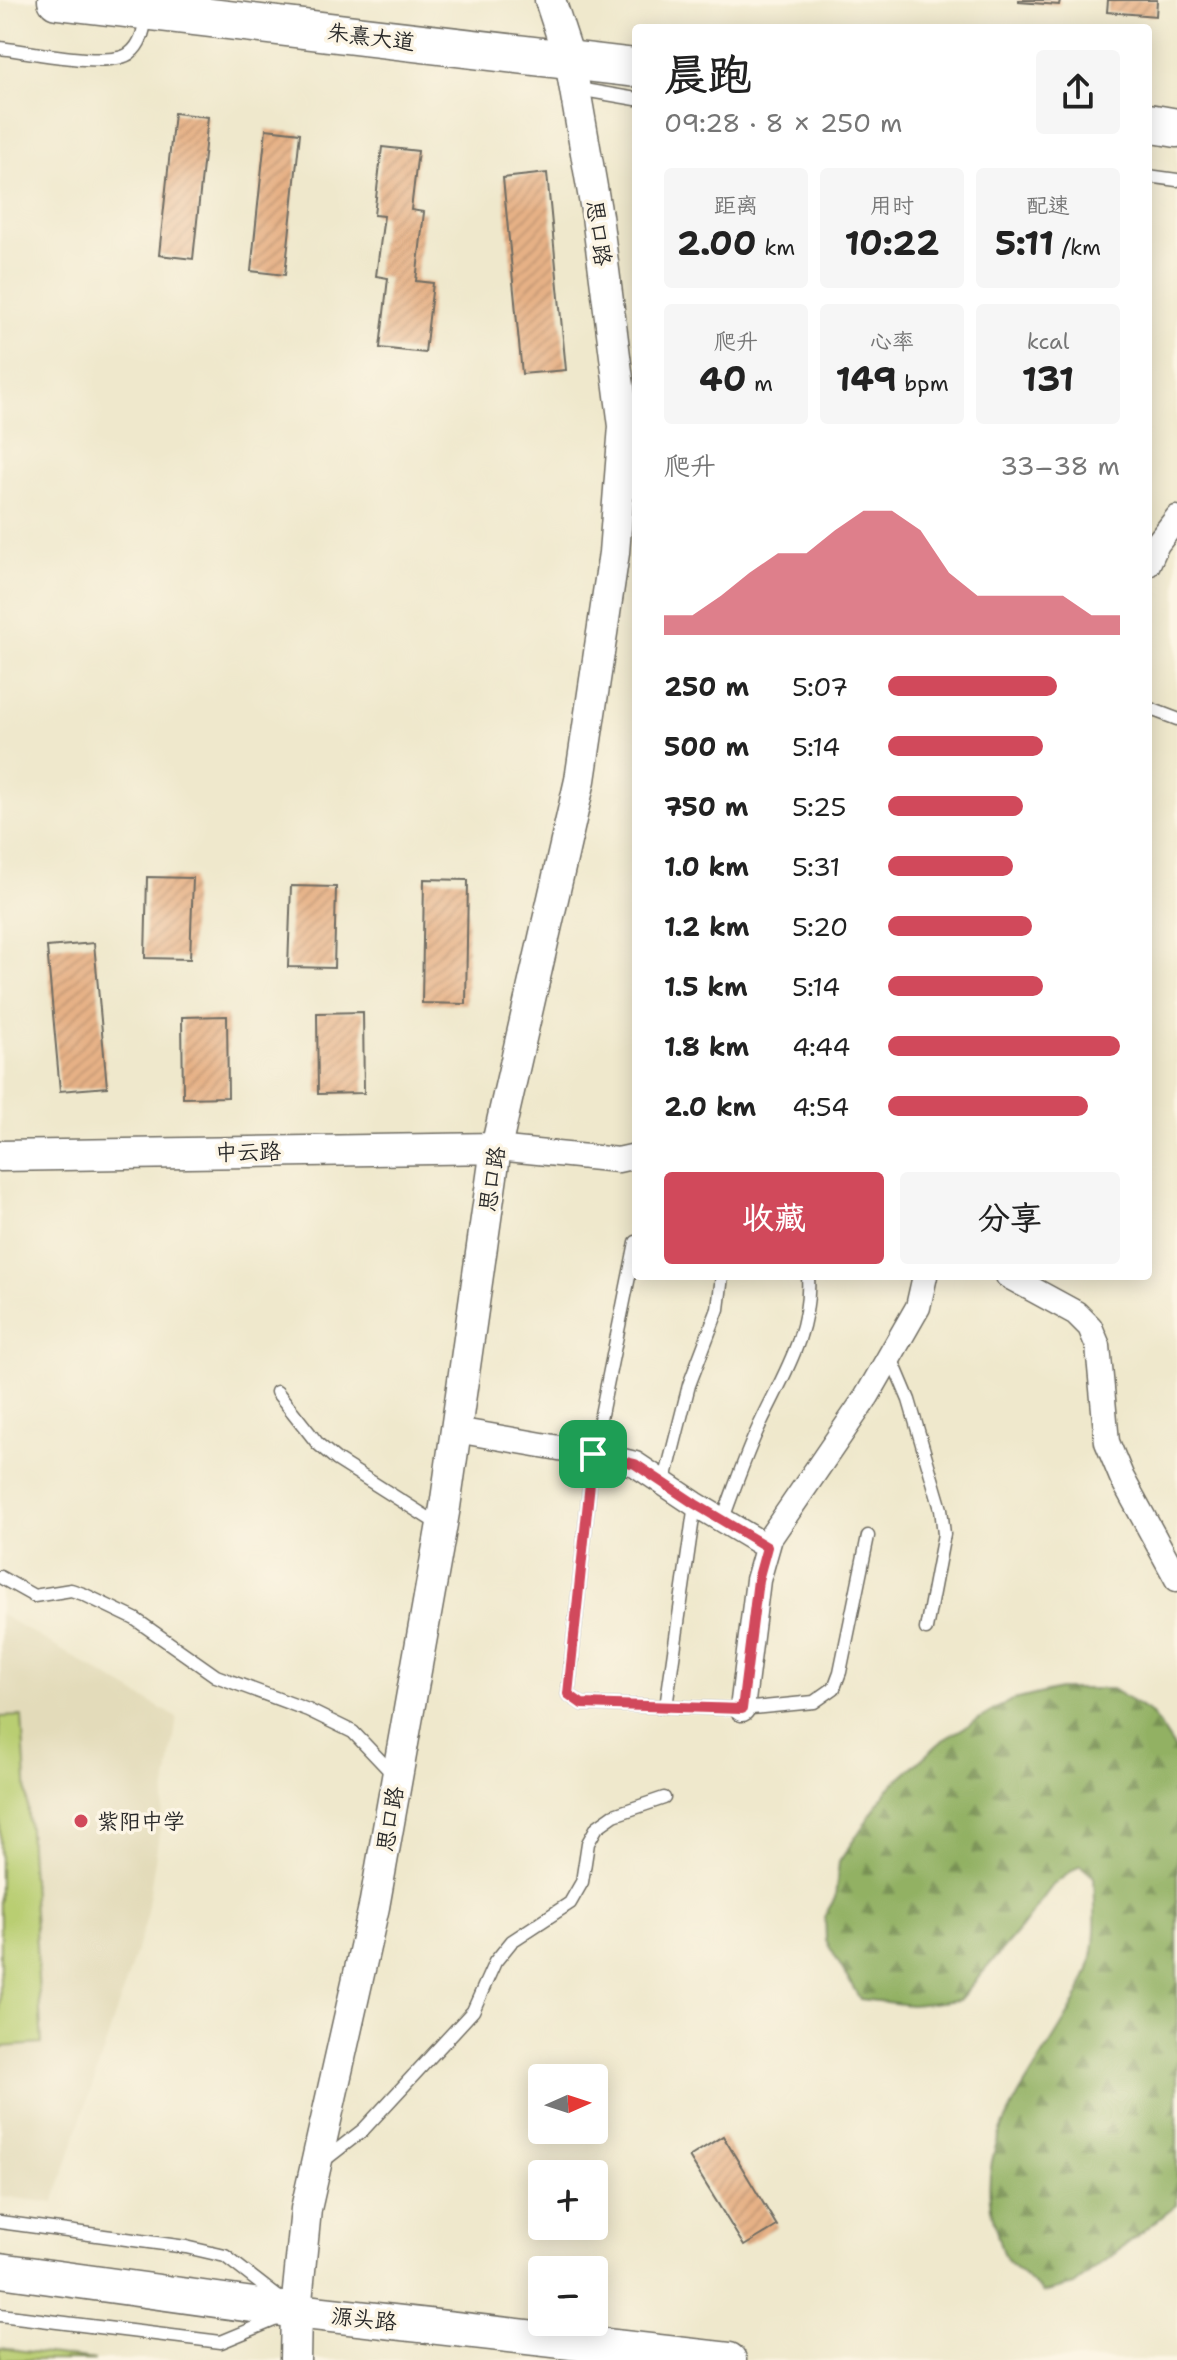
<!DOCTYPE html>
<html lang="zh">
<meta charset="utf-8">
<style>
body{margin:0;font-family:"Shantell Sans","LXGW WenKai TC",sans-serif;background:#f6f6f6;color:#222;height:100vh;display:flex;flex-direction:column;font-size:30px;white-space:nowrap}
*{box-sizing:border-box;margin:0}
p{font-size:26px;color:#767676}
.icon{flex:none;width:44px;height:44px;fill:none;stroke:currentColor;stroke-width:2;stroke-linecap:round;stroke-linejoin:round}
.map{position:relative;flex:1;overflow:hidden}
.drawer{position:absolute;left:632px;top:24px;width:520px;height:1256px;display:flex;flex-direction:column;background:#fff;border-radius:8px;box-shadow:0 4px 20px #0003}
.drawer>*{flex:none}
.needle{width:52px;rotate:87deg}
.buttons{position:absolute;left:528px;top:2064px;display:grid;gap:16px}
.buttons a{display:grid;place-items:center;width:80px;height:80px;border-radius:8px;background:#fff;box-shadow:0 4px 20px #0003;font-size:40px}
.pin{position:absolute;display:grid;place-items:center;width:68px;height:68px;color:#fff;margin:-34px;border-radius:16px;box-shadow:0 4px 12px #0006}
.round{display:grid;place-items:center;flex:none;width:84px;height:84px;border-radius:8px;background:#f6f6f6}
.headline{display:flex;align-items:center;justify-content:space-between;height:136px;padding:0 32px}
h1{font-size:44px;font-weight:700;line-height:60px}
.figures{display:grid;grid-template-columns:repeat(3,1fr);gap:12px;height:136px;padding:8px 32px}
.figures div{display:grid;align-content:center;border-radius:8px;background:#f6f6f6;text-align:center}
.figures b{font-size:34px;font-weight:700}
.figures small{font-size:22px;font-weight:400}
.figures p{font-size:22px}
.chart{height:224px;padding:16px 32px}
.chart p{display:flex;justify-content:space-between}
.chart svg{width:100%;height:144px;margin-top:8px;fill:#d1495b;opacity:.7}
.primary-button{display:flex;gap:16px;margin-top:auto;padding:16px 32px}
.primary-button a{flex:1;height:92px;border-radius:8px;background:#d1495b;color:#fff;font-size:32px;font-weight:700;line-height:92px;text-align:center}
.primary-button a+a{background:#f6f6f6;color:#222}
ul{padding:0 32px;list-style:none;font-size:26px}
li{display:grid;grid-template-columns:128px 96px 1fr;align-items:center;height:60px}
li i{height:20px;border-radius:10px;background:#d1495b}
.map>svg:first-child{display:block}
</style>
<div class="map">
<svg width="1177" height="2360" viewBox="0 0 1177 2360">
<defs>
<pattern id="forest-firs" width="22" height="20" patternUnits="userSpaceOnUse" patternTransform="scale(2)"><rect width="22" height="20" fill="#92b164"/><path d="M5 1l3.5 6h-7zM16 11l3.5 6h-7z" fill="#779053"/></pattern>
<pattern id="building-hatch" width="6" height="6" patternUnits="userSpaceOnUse" patternTransform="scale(2)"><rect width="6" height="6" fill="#e6b186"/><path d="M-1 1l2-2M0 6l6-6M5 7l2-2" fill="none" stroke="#c59874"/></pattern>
</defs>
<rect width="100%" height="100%" fill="#fcf5e5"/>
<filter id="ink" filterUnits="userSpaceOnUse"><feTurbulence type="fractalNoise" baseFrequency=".0125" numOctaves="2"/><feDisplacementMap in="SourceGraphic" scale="16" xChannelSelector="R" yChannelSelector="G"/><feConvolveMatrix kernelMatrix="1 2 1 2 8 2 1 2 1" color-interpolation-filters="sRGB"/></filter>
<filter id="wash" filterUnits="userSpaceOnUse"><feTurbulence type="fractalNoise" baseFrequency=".006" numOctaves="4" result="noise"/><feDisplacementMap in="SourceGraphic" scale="32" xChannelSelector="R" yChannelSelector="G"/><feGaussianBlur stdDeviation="1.8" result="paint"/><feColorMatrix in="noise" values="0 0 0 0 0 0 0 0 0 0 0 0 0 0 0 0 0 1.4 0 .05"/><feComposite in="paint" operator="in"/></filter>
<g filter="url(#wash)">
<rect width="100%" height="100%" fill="#efe8cc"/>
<path fill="#e3dbba" d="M0 1614 177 1718 145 1924 54 2203 0 2196Z"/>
<path fill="url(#forest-firs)" stroke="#5e6e48" stroke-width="2" d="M1059 1689H1112L1152 1714 1177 1752V2205L1074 2285 1043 2293C1032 2282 1017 2272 1007 2260 1000 2251 998 2236 995 2225 965 2127 1061 2055 1089 1969 1098 1941 1095 1906 1094 1877L1080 1865 1053 1885 1020 1929 959 2000 911 2005 860 1999 826 1941 825 1915 835 1898 839 1862 888 1789 943 1740 1010 1701Z"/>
<path fill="#b9ce72" stroke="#727c4e" stroke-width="2" d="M22 1716 42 2044 0 2047V1717Z
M0 2348 95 2360H0Z"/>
<g id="blocks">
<path fill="url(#building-hatch)" d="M1019 0H1060L1059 5 1019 2Z
M1108 0H1157L1156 16 1107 12Z
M174 113 208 117 193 259 159 255Z
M266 129 300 133 285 275 251 271Z
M382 147 418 151 411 210 424 212 416 281 433 283 425 353 380 348 388 278 376 276 384 216 374 215Z
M547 173 566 370 522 374 503 178Z
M147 877 193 878 190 959 145 958Z
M424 879 468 880 466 1004 422 1003Z
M291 886 336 887 334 968 288 967Z
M94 943 107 1087 60 1091 47 947Z
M363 1012 364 1093 318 1094 317 1013Z
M227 1016 228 1097 183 1098 182 1017Z
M723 2136 777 2226 744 2246 689 2157Z"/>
</g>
</g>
<g filter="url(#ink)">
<use href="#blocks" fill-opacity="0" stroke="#706d63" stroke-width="2"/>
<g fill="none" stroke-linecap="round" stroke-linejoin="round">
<defs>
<path id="service" d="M0 48C27 51 111 69 130 53 142 44 144 28 147 14
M578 89 636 99
M1148 176 1177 180
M1148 708 1177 719
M636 1242 593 1454 568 1694 582 1704 742 1709 814 1702 834 1688 840 1672 868 1536
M890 1355 909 1400 941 1509 944 1534 926 1629
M277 1392 318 1444 337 1460 441 1526
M664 1484 689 1385 718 1309 722 1276
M722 1521C733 1492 743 1462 756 1433 779 1381 812 1336 808 1276
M0 1577 34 1596 71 1590 83 1594 135 1619 216 1676 308 1710 353 1732 393 1774
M666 1707 695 1504
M322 2162 363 2130 473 2011 495 1962 512 1941 570 1903 582 1882 588 1843 597 1827 614 1815 664 1798
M0 2222 186 2247 225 2256 279 2298
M0 2315 221 2342 279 2318"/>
<path id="minor" d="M1148 564 1157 544 1177 518
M496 1148 618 1160 636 1156
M1008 1276 1076 1313 1090 1327 1098 1346 1107 1442 1122 1478 1177 1579
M456 1430 593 1454 635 1464 695 1504 767 1547
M742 1709 758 1580 770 1538 867 1396 918 1307 925 1276"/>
<path id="tertiary" d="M0 1156 496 1148
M295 2360 296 2311 306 2209 374 1907 445 1507 496 1148 580 780 614 553 624 426 597 216 570 61 550 0"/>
<path id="secondary" d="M0 2270 296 2311 729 2360"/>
<path id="primary" d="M57 0 636 68
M1148 123 1177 128"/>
</defs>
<use href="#service" stroke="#706d63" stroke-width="15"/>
<use href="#minor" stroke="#706d63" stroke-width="27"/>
<use href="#tertiary" stroke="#706d63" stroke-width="33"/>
<use href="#secondary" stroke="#706d63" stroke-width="37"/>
<use href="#primary" stroke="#706d63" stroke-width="41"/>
<use href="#service" stroke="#fff" stroke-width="12"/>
<use href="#minor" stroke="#fff" stroke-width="24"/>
<use href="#tertiary" stroke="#fff" stroke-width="30"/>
<use href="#secondary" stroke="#fff" stroke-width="34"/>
<use href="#primary" stroke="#fff" stroke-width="38"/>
</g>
</g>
<g fill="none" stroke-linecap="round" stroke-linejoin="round" filter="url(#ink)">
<defs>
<path id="route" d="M593 1454 635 1464 695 1504 767 1547 758 1580 742 1709 582 1704 568 1694Z"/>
</defs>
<use href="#route" stroke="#fff" stroke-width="16"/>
<use href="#route" stroke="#d1495b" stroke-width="10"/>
</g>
<circle fill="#d1495b" stroke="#fcf5e5" stroke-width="3" cx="81" cy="1821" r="8"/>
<g text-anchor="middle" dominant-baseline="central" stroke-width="7" stroke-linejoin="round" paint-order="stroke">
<g font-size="22" fill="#2b2b2b" stroke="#fcf5e5">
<text transform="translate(371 37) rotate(7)">朱熹大道</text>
<text transform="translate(599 233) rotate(82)">思口路</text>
<text transform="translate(248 1152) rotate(-1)">中云路</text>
<text transform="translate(492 1179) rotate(-81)">思口路</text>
<text transform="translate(390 1819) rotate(-80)">思口路</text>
<text transform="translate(364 2319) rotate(6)">源头路</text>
</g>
<g font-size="22" fill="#2b2b2b" stroke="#fcf5e5" text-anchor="start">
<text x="97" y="1821">紫阳中学</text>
</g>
</g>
</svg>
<div class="buttons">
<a><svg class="needle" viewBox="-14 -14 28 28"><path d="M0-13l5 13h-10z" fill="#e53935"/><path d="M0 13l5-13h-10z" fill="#767676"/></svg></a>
<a>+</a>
<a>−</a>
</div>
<div class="pin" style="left:593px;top:1454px;background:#1e9e55"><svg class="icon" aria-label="arrive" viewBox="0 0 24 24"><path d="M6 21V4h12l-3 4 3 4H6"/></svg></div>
<section class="drawer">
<div class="headline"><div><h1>晨跑</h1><p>09:28 · 8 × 250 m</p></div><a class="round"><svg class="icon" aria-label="share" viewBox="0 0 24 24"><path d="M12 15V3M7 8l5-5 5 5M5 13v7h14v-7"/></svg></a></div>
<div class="figures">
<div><p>距离</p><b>2.00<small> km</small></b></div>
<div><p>用时</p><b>10:22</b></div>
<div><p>配速</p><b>5:11<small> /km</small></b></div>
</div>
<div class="figures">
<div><p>爬升</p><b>40<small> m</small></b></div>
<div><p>心率</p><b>149<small> bpm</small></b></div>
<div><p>kcal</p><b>131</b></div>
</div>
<div class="chart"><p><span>爬升</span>33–38 m</p>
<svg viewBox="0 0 160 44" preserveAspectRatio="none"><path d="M0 44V38L10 38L20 32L30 25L40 19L50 19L60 12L70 6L80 6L90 12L100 25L110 32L120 32L130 32L140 32L150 38L160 38V44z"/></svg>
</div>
<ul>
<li><b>250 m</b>5:07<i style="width:73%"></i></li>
<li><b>500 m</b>5:14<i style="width:67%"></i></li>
<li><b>750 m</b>5:25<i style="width:58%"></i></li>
<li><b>1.0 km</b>5:31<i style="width:54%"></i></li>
<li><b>1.2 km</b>5:20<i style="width:62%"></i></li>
<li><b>1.5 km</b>5:14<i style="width:67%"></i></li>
<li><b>1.8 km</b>4:44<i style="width:100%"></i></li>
<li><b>2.0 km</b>4:54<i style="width:86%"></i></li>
</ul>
<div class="primary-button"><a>收藏</a><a>分享</a></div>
</section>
</div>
